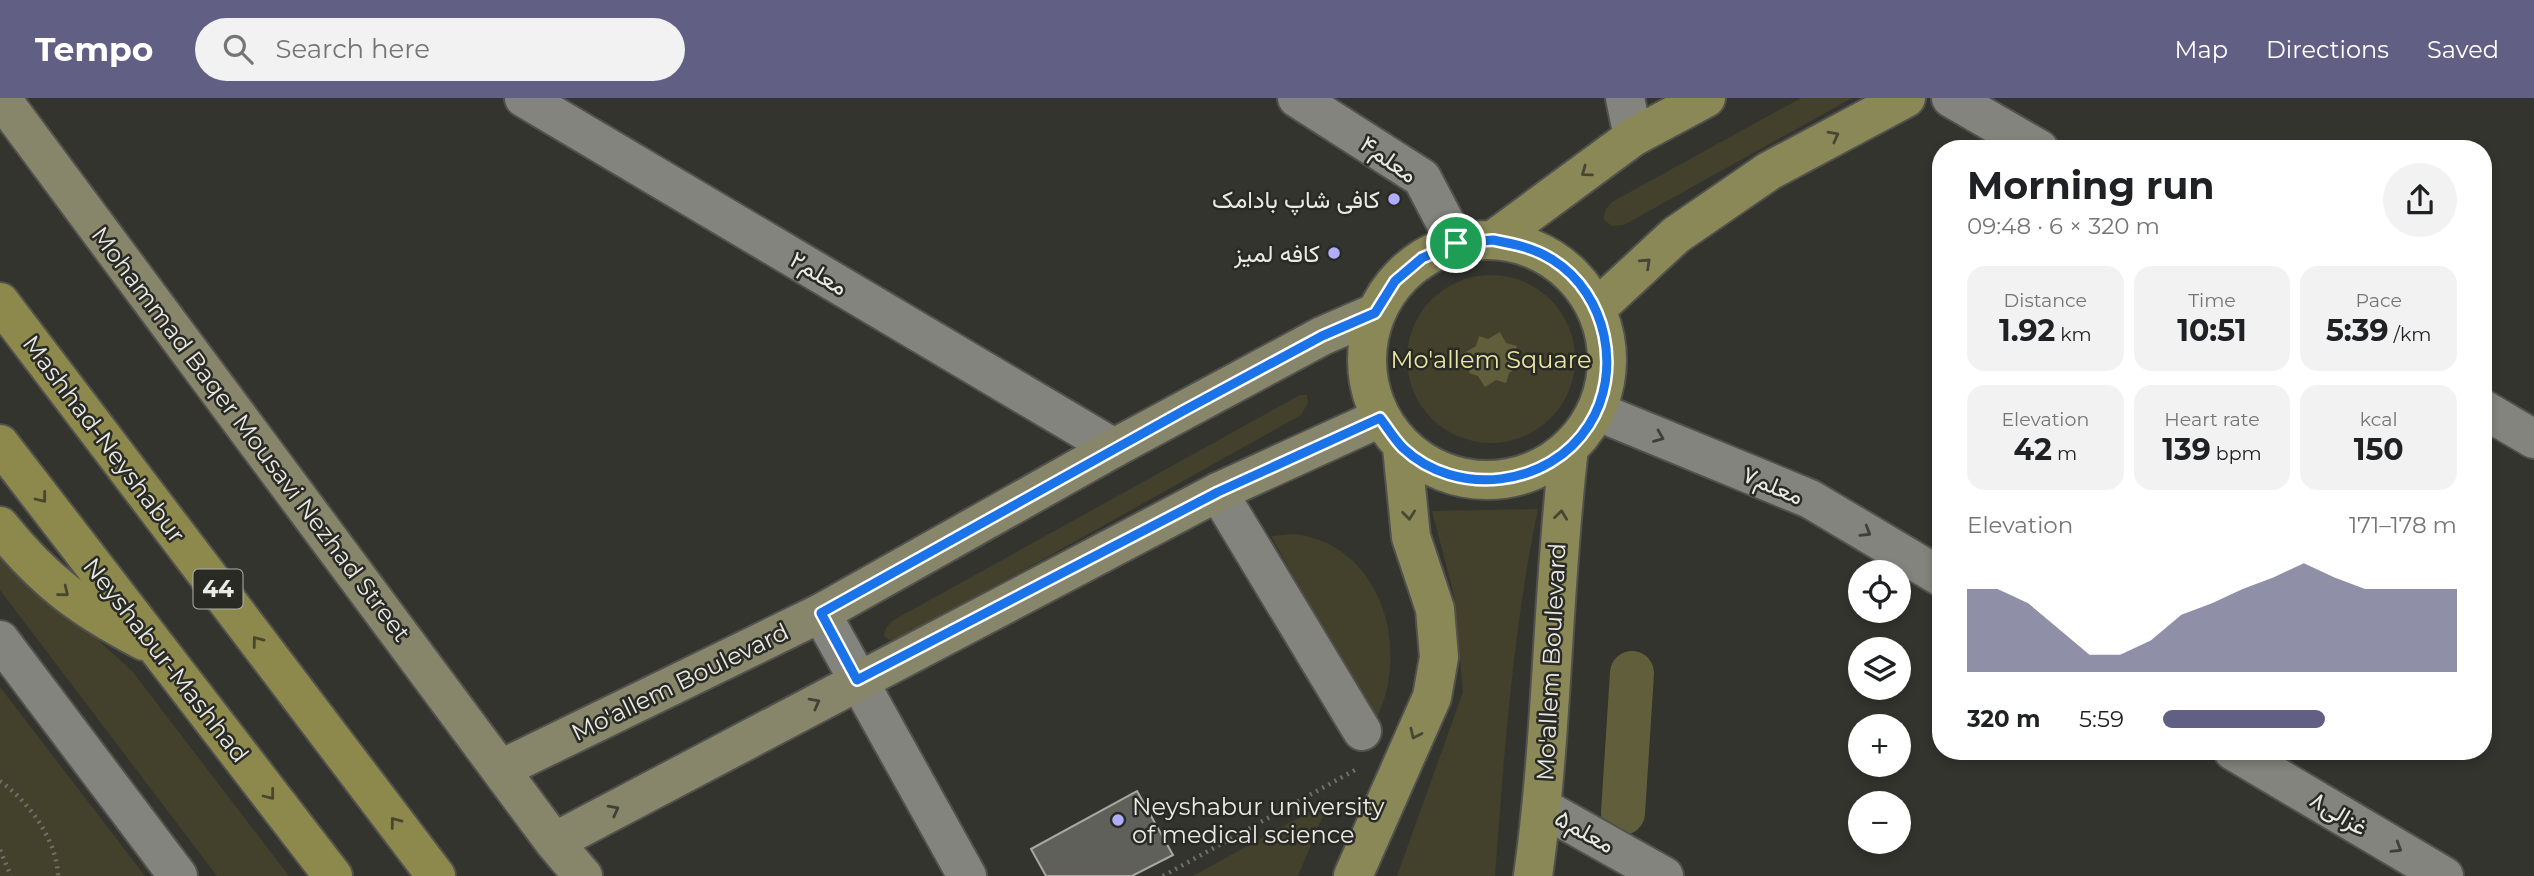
<!DOCTYPE html>
<meta charset="utf-8">
<style>
body{margin:0;font-family:Montserrat,Vazirmatn,sans-serif;background:#f2f2f2;color:#202124;height:100vh;display:flex;flex-direction:column;font-size:26px;white-space:nowrap}
*{box-sizing:border-box;margin:0}
p{font-size:23px;color:#757577}
.icon{flex:none;width:38px;height:38px;fill:none;stroke:currentColor;stroke-width:2;stroke-linecap:round;stroke-linejoin:round}
.map{position:relative;flex:1;overflow:hidden}
.details{position:absolute;left:1932px;top:42px;width:560px;height:620px;display:flex;flex-direction:column;background:#fff;border-radius:28px;box-shadow:0 4px 10px #0003}
.details>*{flex:none}
.buttons{position:absolute;left:1848px;top:462px;display:grid;gap:14px}
.buttons a{display:grid;place-items:center;width:63px;height:63px;border-radius:50%;background:#fff;box-shadow:0 4px 10px #0003;font-size:35px}
.pin{position:absolute;display:grid;place-items:center;width:60px;height:60px;color:#fff;margin:-30px;border:4px solid #fff;border-radius:50%;box-shadow:0 2px 7px #0007}
.round{display:grid;place-items:center;flex:none;width:74px;height:74px;border-radius:37px;background:#f2f2f2}
.head{display:flex;align-items:center;justify-content:space-between;height:119px;padding:0 35px}
h1{font-size:38px;font-weight:700;line-height:52px}
.stats{display:grid;grid-template-columns:repeat(3,1fr);gap:10px;height:119px;padding:7px 35px}
.stats div{display:grid;align-content:center;border-radius:18px;background:#f2f2f2;text-align:center}
.stats b{font-size:30px;font-weight:700}
.stats small{font-size:19px;font-weight:400}
.stats p{font-size:19px}
.chart{height:196px;padding:14px 35px}
.chart p{display:flex;justify-content:space-between}
.chart svg{width:100%;height:126px;margin-top:7px;fill:#616084;opacity:.7}
ul{padding:0 35px;list-style:none;font-size:23px}
li{display:grid;grid-template-columns:112px 84px 1fr;align-items:center;height:52px}
li i{height:18px;border-radius:9px;background:#616084}
header{display:flex;align-items:center;gap:42px;box-sizing:border-box;height:98px;padding:0 35px;background:#616084;color:#fff}
header strong{font-size:33px}
nav{display:flex;gap:38px;margin-inline-start:auto;font-size:24px}
.search{width:490px;height:63px;background:#f2f2f2;display:flex;align-items:center;gap:18px;box-sizing:border-box;padding:0 24px;border-radius:38px;color:#757577;font-size:26px}
.map>svg:first-child{display:block}
</style>
<header>
<strong>Tempo</strong>
<div class="search"><svg class="icon" aria-label="search" viewBox="0 0 24 24"><circle cx="10" cy="10" r="6"/><path d="M15 15l6 6"/></svg>Search here</div>
<nav><a>Map</a><a>Directions</a><a>Saved</a></nav>
</header>
<div class="map">
<svg width="2534" height="778" viewBox="0 0 2534 778">
<rect width="100%" height="100%" fill="#34342f"/>
<path fill="#43412b" d="M1801 0H1852L1624 127 1612 128 1603 121 1606 111 1612 104Z
M1407 261a84 84 0 1 1 168 0a84 84 0 1 1-168 0Z
M1300 297H1307L1308 305 1301 317 906 538C897 543 892 545 884 538L886 530 892 523Z
M1538 411C1513 532 1504 655 1495 778H1397L1463 594 1454 497 1432 413Z
M1295 436C1382 447 1412 552 1375 623L1271 438Z
M0 453 132 573 289 778H217L0 492Z
M0 589 145 778H0Z
M1329 703 1298 778H1193Z"/>
<path fill="#615f3b" d="M1500 234 1506 245 1517 248 1514 258 1519 268 1509 275 1506 285 1496 282 1485 289 1478 278 1469 275 1471 266 1464 255 1476 248 1479 238 1488 241Z"/>
<g fill="none" stroke-linecap="round" stroke-linejoin="round">
<path stroke="#615f3b" stroke-width="44" d="M1623 715 1632 575"/>
</g>
<path fill="#60605a" stroke="#a8a7a1" stroke-width="2" d="M1137 693 1173 757 1132 778H1046L1031 751Z"/>
<g fill="none" stroke-linecap="round" stroke-linejoin="round">
<defs>
<path id="minor" d="M524 0 1114 350
M1297 0 1422 80 1456 145
M1951 0 2039 51
M2483 311 2534 341
M1596 313 1810 401 1941 479
M1218 394 1362 633
M821 515 967 778
M2233 653 2444 778
M1543 710 1664 778"/>
<path id="tertiary" d="M1625 0 1633 39
M0 542 178 778"/>
<path id="secondary" d="M1 0 554 744 583 778
M501 671 821 515 1114 350 1322 238 1375 215
M554 744 1218 394 1380 320"/>
<path id="primary" d="M1367 262a120 120 0 1 1 240 0a120 120 0 1 1-240 0Z
M1493 142 1633 39 1706 0
M1596 211 1676 137 1769 73 1906 0
M1353 778 1432 599 1439 559 1435 511 1411 439 1402 349
M1533 778C1553 636 1552 492 1569 350"/>
<path id="trunk" d="M0 204 436 778
M0 346 333 778
M0 428C44 483 82 511 144 543"/>
</defs>
<use href="#minor" stroke="#51514d" stroke-width="42"/>
<use href="#tertiary" stroke="#51514d" stroke-width="42"/>
<use href="#secondary" stroke="#51514d" stroke-width="42"/>
<use href="#primary" stroke="#51514d" stroke-width="42"/>
<use href="#trunk" stroke="#51514d" stroke-width="42"/>
<path stroke="#70706b" stroke-width="4.5" stroke-dasharray="2 5" stroke-linecap="butt" d="M0 683C29 704 57 742 58 778
M0 752 11 778
M1163 778 1355 672"/>
<use href="#minor" stroke="#84847e" stroke-width="38"/>
<use href="#tertiary" stroke="#84847e" stroke-width="38"/>
<use href="#secondary" stroke="#87866b" stroke-width="38"/>
<use href="#primary" stroke="#8b8858" stroke-width="38"/>
<use href="#trunk" stroke="#8d894c" stroke-width="38"/>
</g>
<defs><path id="oneway-chevron" d="M-2-3.5L2.5 0L-2 3.5" fill="none" stroke-width="1.6" stroke-linecap="round" stroke-linejoin="round" transform="scale(1.75)"/></defs>
<g stroke="#474634">
<use href="#oneway-chevron" transform="translate(1834 38) rotate(-28)"/>
<use href="#oneway-chevron" transform="translate(1586 74) rotate(144)"/>
<use href="#oneway-chevron" transform="translate(1646 165) rotate(-43)"/>
<use href="#oneway-chevron" transform="translate(1409 417) rotate(84)"/>
<use href="#oneway-chevron" transform="translate(1561 417) rotate(-83)"/>
<use href="#oneway-chevron" transform="translate(1415 636) rotate(115)"/>
</g>
<g stroke="#40403b">
<use href="#oneway-chevron" transform="translate(1659 339) rotate(22)"/>
<use href="#oneway-chevron" transform="translate(1866 434) rotate(31)"/>
<use href="#oneway-chevron" transform="translate(2397 750) rotate(31)"/>
</g>
<g stroke="#484631">
<use href="#oneway-chevron" transform="translate(42 400) rotate(52)"/>
<use href="#oneway-chevron" transform="translate(64 494) rotate(39)"/>
<use href="#oneway-chevron" transform="translate(257 543) rotate(-127)"/>
<use href="#oneway-chevron" transform="translate(270 697) rotate(52)"/>
<use href="#oneway-chevron" transform="translate(395 724) rotate(-127)"/>
</g>
<g stroke="#414136">
<use href="#oneway-chevron" transform="translate(815 605) rotate(-28)"/>
<use href="#oneway-chevron" transform="translate(614 712) rotate(-28)"/>
</g>
<g fill="none" stroke-linecap="round" stroke-linejoin="round">
<defs>
<path id="route" d="M1493 142C1514 146 1535 150 1553 162 1607 196 1623 274 1589 327 1549 390 1456 400 1403 350 1394 341 1387 329 1380 320L1218 394 857 582 821 515 1183 313 1322 238 1375 215 1395 183 1422 160 1456 145Z"/>
</defs>
<use href="#route" stroke="#fff" stroke-width="14"/>
<use href="#route" stroke="#1a73e8" stroke-width="9"/>
</g>
<g fill="#b0aefa" stroke="#2a2a25" stroke-width="2.5">
<circle cx="1394" cy="101" r="7"/>
<circle cx="1334" cy="155" r="7"/>
<circle cx="1118" cy="722" r="7"/>
</g>
<g text-anchor="middle" dominant-baseline="central" stroke-width="5" stroke-linejoin="round" paint-order="stroke">
<rect fill="#2a2a25" stroke="#b0b0ab" stroke-width="2" x="193.5" y="471.5" width="49" height="39" rx="5"/>
<g font-size="23" font-weight="bold" fill="#e9e9e5">
<text x="218" y="491">44</text>
</g>
<g font-size="24" fill="#e9e9e5" stroke="#2a2a25">
<text transform="translate(1389 61) rotate(35)">معلم۴</text>
<text transform="translate(819 175) rotate(31)">معلم۲</text>
<text transform="translate(251 336) rotate(53)">Mohammad Baqer Mousavi Nezhad Street</text>
<text transform="translate(104 341) rotate(53)">Mashhad-Neyshabur</text>
<text transform="translate(1773 387) rotate(23)">معلم۷</text>
<text transform="translate(166 562) rotate(52)">Neyshabur-Mashhad</text>
<text transform="translate(1551 564) rotate(-87)">Mo'allem Boulevard</text>
<text transform="translate(680 584) rotate(-26)">Mo'allem Boulevard</text>
<text transform="translate(2339 715) rotate(31)">غزالی۸</text>
<text transform="translate(1585 733) rotate(29)">معلم۵</text>
</g>
<g font-size="24" fill="#e9e9e5" stroke="#2a2a25" text-anchor="end">
<text x="1380" y="101">کافی شاپ بادامک</text>
<text x="1320" y="155">کافه لمیز</text>
<text x="1132" y="708" text-anchor="start">Neyshabur university<tspan x="1132" dy="28">of medical science</tspan></text>
</g>
<g font-size="24" fill="#e9e6a5" stroke="#2a2a25">
<text x="1491" y="261">Mo'allem Square</text>
</g>
</g>
</svg>
<div class="buttons">
<a><svg class="icon" aria-label="locate" viewBox="0 0 24 24"><circle cx="12" cy="12" r="6"/><path d="M12 2v4M12 18v4M2 12h4M18 12h4"/></svg></a>
<a><svg class="icon" aria-label="layers" viewBox="0 0 24 24"><path d="M12 4l9 5-9 5-9-5zM3 14l9 5 9-5"/></svg></a>
<a>+</a>
<a>−</a>
</div>
<div class="pin" style="left:1456px;top:145px;background:#1e9e55"><svg class="icon" aria-label="arrive" viewBox="0 0 24 24"><path d="M6 21V4h12l-3 4 3 4H6"/></svg></div>
<section class="details">
<div class="head"><div><h1>Morning run</h1><p>09:48 · 6 × 320 m</p></div><a class="round"><svg class="icon" aria-label="share" viewBox="0 0 24 24"><path d="M12 15V3M7 8l5-5 5 5M5 13v7h14v-7"/></svg></a></div>
<div class="stats">
<div><p>Distance</p><b>1.92<small> km</small></b></div>
<div><p>Time</p><b>10:51</b></div>
<div><p>Pace</p><b>5:39<small> /km</small></b></div>
</div>
<div class="stats">
<div><p>Elevation</p><b>42<small> m</small></b></div>
<div><p>Heart rate</p><b>139<small> bpm</small></b></div>
<div><p>kcal</p><b>150</b></div>
</div>
<div class="chart"><p><span>Elevation</span>171–178 m</p>
<svg viewBox="0 0 160 44" preserveAspectRatio="none"><path d="M0 44V15L10 15L20 20L30 29L40 38L50 38L60 33L70 24L80 20L90 15L100 11L110 6L120 11L130 15L140 15L150 15L160 15V44z"/></svg>
</div>
<ul>
<li><b>320 m</b>5:59<i style="width:55%"></i></li>
</ul>
</section>
</div>
